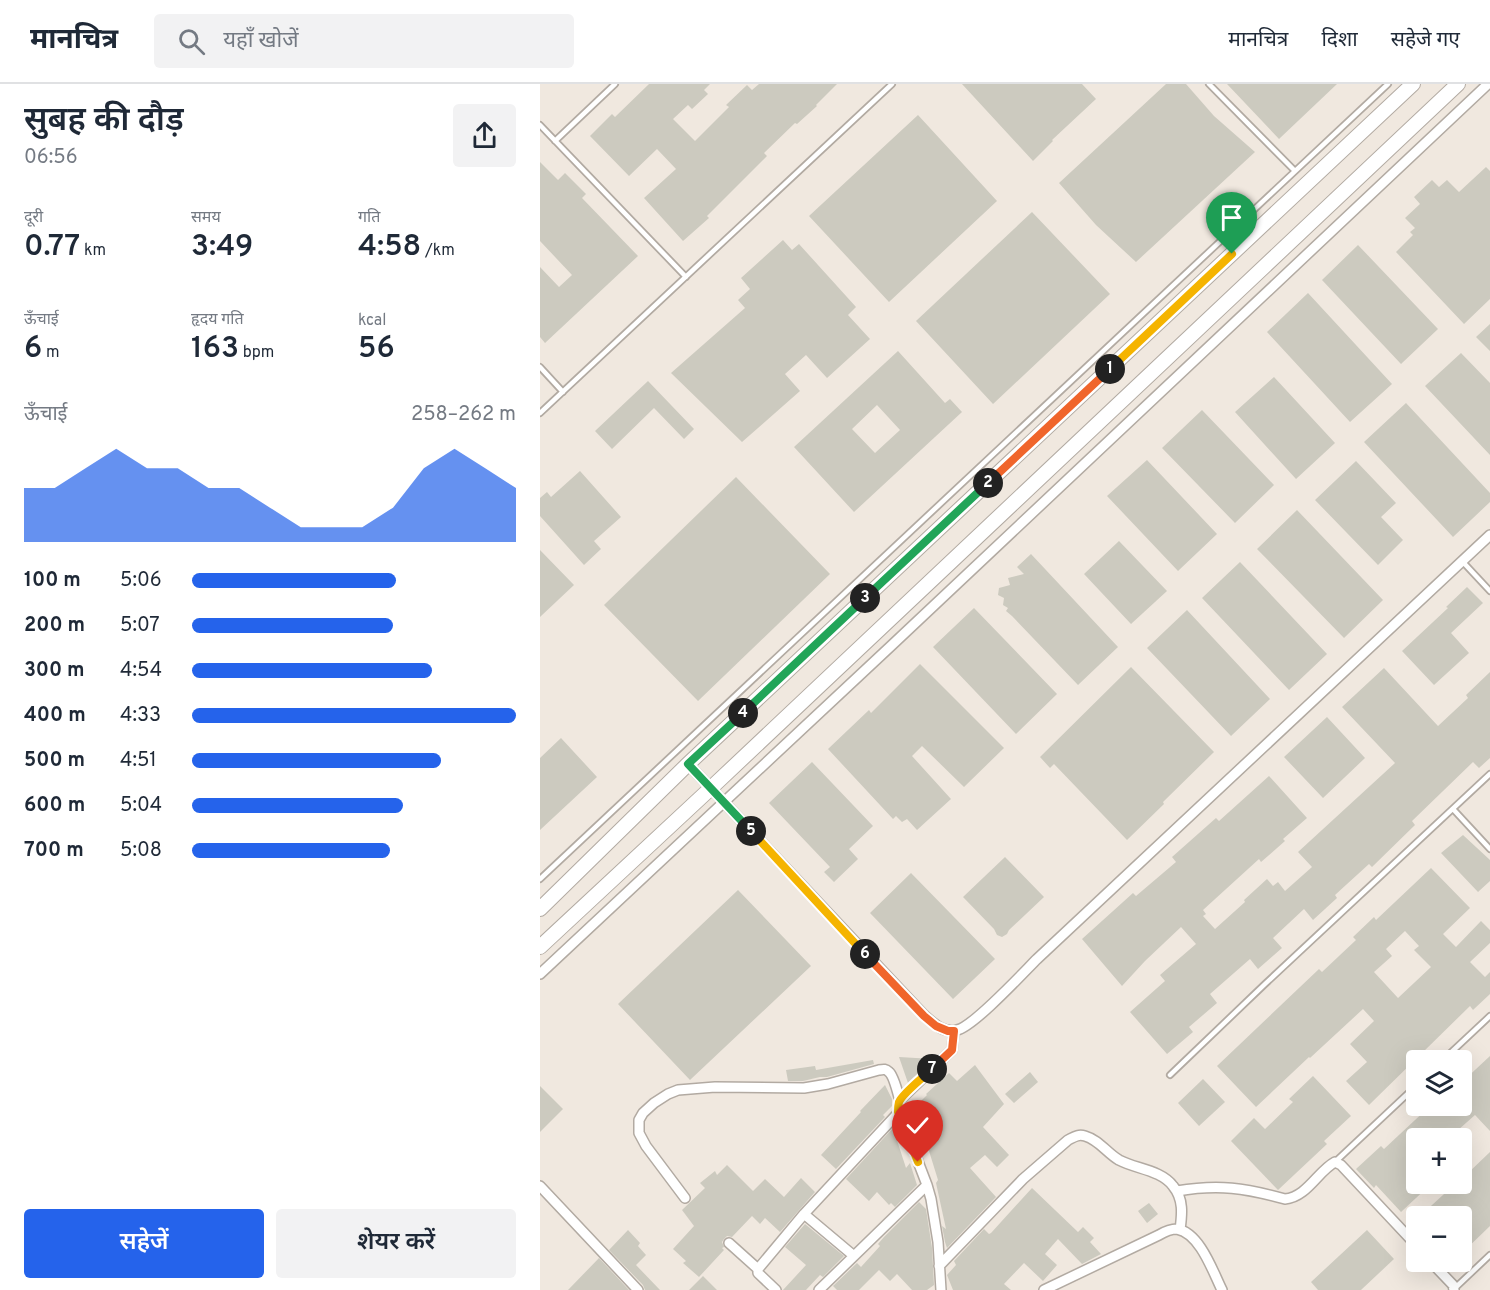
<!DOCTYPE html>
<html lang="hi">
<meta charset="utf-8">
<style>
body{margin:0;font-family:Overpass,"Noto Sans Devanagari",sans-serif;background:#f2f2f3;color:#1f2937;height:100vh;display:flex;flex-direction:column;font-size:22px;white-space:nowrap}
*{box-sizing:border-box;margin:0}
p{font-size:20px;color:#747a83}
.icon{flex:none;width:33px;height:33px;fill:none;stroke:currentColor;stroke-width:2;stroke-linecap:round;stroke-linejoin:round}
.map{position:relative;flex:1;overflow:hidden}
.side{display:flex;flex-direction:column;background:#fff;width:540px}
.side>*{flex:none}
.buttons{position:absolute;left:866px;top:966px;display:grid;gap:12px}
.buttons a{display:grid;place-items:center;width:66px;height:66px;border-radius:6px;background:#fff;box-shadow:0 6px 24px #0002;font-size:30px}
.pin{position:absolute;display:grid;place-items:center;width:51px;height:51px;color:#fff;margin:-62px -26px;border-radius:50% 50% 50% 0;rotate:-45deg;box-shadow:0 0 6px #0007}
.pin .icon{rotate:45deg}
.km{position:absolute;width:30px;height:30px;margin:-15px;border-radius:50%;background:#222;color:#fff;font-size:16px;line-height:30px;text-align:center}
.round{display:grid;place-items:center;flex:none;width:63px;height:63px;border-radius:6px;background:#f2f2f3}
.summary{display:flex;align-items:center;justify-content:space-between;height:102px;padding:0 24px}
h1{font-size:33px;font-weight:600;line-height:45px}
.metrics{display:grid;grid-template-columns:repeat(3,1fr);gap:9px;height:102px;padding:6px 24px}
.metrics div{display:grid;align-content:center}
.metrics b{font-size:30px;font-weight:600}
.metrics small{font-size:16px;font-weight:400}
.metrics p{font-size:16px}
.chart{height:168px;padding:12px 24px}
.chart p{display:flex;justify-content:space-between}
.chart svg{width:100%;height:108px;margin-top:6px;fill:#2563eb;opacity:.7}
.cta{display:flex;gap:12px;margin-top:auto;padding:12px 24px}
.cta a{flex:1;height:69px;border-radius:6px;background:#2563eb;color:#fff;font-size:24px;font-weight:600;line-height:69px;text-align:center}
.cta a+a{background:#f2f2f3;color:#1f2937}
ul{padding:0 24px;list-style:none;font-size:20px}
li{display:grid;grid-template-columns:96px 72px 1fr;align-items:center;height:45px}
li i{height:15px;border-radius:8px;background:#2563eb}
header{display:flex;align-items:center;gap:36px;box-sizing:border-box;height:84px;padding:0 30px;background:#fff;border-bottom:2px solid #e0e1e3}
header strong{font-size:28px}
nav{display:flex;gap:33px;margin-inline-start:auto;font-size:21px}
.search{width:420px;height:54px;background:#f2f2f3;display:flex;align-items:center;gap:15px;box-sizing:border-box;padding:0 21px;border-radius:6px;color:#747a83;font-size:22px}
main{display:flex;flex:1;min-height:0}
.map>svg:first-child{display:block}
</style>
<header>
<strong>मानचित्र</strong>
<div class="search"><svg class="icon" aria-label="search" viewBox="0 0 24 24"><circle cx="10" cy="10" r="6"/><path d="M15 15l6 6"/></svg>यहाँ खोजें</div>
<nav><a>मानचित्र</a><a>दिशा</a><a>सहेजे गए</a></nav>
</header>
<main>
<section class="side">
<div class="summary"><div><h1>सुबह की दौड़</h1><p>06:56</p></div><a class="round"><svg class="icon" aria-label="share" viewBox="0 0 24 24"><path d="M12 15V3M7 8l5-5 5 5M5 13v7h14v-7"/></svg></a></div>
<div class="metrics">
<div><p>दूरी</p><b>0.77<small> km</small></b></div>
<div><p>समय</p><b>3:49</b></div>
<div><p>गति</p><b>4:58<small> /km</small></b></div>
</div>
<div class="metrics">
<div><p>ऊँचाई</p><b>6<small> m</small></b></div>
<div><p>हृदय गति</p><b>163<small> bpm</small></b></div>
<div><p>kcal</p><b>56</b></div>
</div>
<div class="chart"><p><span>ऊँचाई</span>258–262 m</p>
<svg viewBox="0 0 160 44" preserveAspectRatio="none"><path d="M0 44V22L10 22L20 14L30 6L40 14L50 14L60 22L70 22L80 30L90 38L100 38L110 38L120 30L130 14L140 6L150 14L160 22V44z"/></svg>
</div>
<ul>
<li><b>100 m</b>5:06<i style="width:63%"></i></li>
<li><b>200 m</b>5:07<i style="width:62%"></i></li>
<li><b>300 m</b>4:54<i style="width:74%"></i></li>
<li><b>400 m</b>4:33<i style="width:100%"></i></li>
<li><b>500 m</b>4:51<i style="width:77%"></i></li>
<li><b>600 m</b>5:04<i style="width:65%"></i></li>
<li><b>700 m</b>5:08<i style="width:61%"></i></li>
</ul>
<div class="cta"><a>सहेजें</a><a>शेयर करें</a></div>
</section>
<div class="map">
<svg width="950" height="1206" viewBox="0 0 950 1206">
<rect width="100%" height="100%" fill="#f0e8df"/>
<path fill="#cccabf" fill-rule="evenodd" d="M109 0H170L164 6 168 10 152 25 148 21 133 35 155 57 189 23 186 21 207 1 212 6 219 0H297L276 21 277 22 257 40 255 39 224 69 227 72 167 132 169 134 143 157 104 114 136 85 117 65 89 92 50 52 72 30 75 33Z
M422 0H542L556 15 512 56 513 57 493 77Z
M626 0H646L674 32 715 68 596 178 556 141 519 99Z
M687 0H797L739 55Z
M378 31 457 117 349 218 269 132Z
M0 78 18 96 25 89 46 110 42 114 98 172 5 259 0 253V183L19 203 32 191 0 157Z
M946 83 950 87V215L924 240 856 168 873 151 870 148 875 144 865 134 880 120 874 113 892 96 899 103 907 96 919 108Z
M492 128 570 210 453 320 376 237Z
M243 156 252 166 259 160 316 223 308 231 330 255 287 294 266 271 245 290 260 307 202 358 131 289 205 224 198 216 210 205 201 194Z
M818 161 898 245 861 280 782 196Z
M768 209 852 300 810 338 727 248Z
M950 240V267L936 253Z
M358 267 405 319 410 315 422 328 314 428 254 363ZM337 321 360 346 335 369 312 345Z
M921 269 950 299V371L885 302Z
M734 293 795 359 756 395 695 328Z
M108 297 154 345 144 355 114 324 72 365 55 347Z
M866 319 950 409V418L913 453 824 358Z
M662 326 734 401 695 439 622 364Z
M607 376 677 450 638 487 567 412Z
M816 377 856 419 841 433 863 456 838 481 775 416Z
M40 387 81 433 54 457 61 465 44 481 0 432V414L7 408 11 413Z
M196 393 290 490 158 617 64 521Z
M757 426 843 516 804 554 717 465Z
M579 457 627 507 591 540 544 490Z
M0 466 34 501 0 533Z
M491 470 578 563 538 601 472 532 466 527 468 524 463 521 464 514 458 511 459 504 470 501 468 494 484 490 477 483Z
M700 478 787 570 749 606 662 514Z
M927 503 943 519 911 549 929 569 894 601 862 567 908 524 906 523Z
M434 524 517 610 476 650 393 563Z
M647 526 730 615 691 652 607 564Z
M380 580 464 664 424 703 382 662 372 672 411 715 377 746 367 735 362 738 356 732 353 735 288 665 329 626 331 629Z
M591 583 674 668 623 718 624 720 587 756 514 680 510 684 500 673Z
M844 584 898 642 928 614 926 611 950 588V674L939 684 933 678 872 737 875 741 832 783 829 780 795 811 797 814 773 836 764 825 733 854 742 864 718 885 710 875 670 910 677 919 649 943 653 948 627 970 590 928 625 897 620 891 656 860 641 843 605 877 582 902 542 855 593 809 596 812 636 778 632 773 676 734 679 737 729 692 767 734 743 755 745 757 721 778 719 775 663 826 666 830 663 832 675 845 705 818 704 816 727 795 733 802 738 798 745 807 772 783 758 768 855 679 802 623Z
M787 633 825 674 783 714 744 673Z
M21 654 57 693 0 746V674Z
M272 678 333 742 309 765 318 775 294 798 284 788 290 783 229 719Z
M923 751 950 776V797L938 808 901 769Z
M465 773 504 813 469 846 467 850 462 853 457 851 454 845 423 813Z
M891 784 930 824 903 850 916 863 941 837 950 846V859L930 878 945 893 950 888V910L933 926 930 922 829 1021 806 997 827 978 810 960 834 937 823 925 770 974 769 973 716 1023 677 982 779 885 782 888 816 856 813 853 834 833 836 836ZM865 847 879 862 874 866 891 883 858 914 834 888 852 872 846 865Z
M371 789 455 875 413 915 330 829Z
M198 806 271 882 150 996 78 920Z
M950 972V1047L935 1031 909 1054H876V1100H891L861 1128 836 1101 834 1104 816 1085 841 1062 844 1065 890 1022H921V999Z
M359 973 393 975 368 999Z
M333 976 334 980 287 993H280L263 997H248L246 986 275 982 276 986Z
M435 981 464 1020 443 1043 469 1071 457 1083 445 1071 430 1084 456 1113 407 1164 405 1158 402 1142 406 1145 396 1099 398 1096 385 1054 380 1060 371 1027 387 1011 386 1010 409 989 417 997Z
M490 988 498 998 474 1019 465 1010Z
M773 992 811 1032 784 1057 787 1060 738 1106 691 1057 714 1034 725 1045 753 1018 749 1015Z
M663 995 685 1018 659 1042 638 1019Z
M345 1001 352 1015V1022L343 1031 345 1033 296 1085 281 1071 321 1028 320 1027Z
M0 1002 23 1025 0 1048Z
M353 1044 366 1084 370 1079 377 1101 355 1123 351 1119 349 1121 337 1108 329 1117 306 1095Z
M950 1068V1142L921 1170V1132H880L915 1100H921V1093L926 1089 927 1090Z
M187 1081 213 1107 225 1095 244 1113 261 1094 275 1108 240 1148 225 1134 220 1140 212 1132 192 1153 187 1152 184 1155 182 1158 184 1163 182 1164 184 1166 159 1193 143 1179 146 1177 133 1165 154 1142 142 1126 165 1104 160 1099 175 1087 177 1091Z
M492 1104 538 1148 543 1143 554 1154 550 1158 561 1170 542 1180 518 1155 505 1170 517 1181 503 1197 484 1179 464 1200 471 1206H413L407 1191 416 1181 414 1177 444 1145 449 1150 451 1149Z
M379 1118 386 1125 392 1164 394 1201 387 1206H372L357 1190 350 1197 339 1186 319 1206H297L293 1202 317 1179 321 1183 340 1162 338 1160 344 1153Z
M609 1119 618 1130 607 1139 598 1127Z
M265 1140 304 1172 283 1193 280 1191 266 1206H243L266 1181 245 1163Z
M88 1146 100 1159 98 1162 106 1171 96 1181 120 1206H105L103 1201 69 1166Z
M827 1146 854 1175 821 1206H778L771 1198Z
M59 1174 89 1206H28Z
M163 1192 177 1206H149Z"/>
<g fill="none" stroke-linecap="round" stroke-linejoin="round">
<defs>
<path id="lane" d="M669 0 755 87
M0 41 146 193
M15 57 75 0
M0 283 23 308
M0 329 352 0
M922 477 950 507
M913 725 950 765
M0 795 848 0
M903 976 950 932
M630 991 725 900 950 690
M795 1078 876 1002
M915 1204 950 1171"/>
<path id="street" d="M148 680 384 931C393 939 404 950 417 946 433 943 483 889 497 875L950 451
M0 890 352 561 948 0
M0 1102 98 1206
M637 1107C679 1100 705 1104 745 1115 767 1113 778 1087 795 1078L801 1081 876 1161
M145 1114 106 1062 99 1049V1036L103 1029 114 1019 128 1010 138 1006 175 1003 264 1004 288 1000 339 986C344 985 346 985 349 988 354 992 358 1010 360 1017
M264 1130 314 1172
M189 1159 218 1185V1189L236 1206
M891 1178 913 1201 914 1206
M399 1182 483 1095 528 1056C534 1053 538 1050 545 1052 559 1056 567 1069 579 1076 596 1085 621 1086 633 1102 644 1115 642 1131 640 1146
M218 1185 264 1130 359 1028
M279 1206 387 1101
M401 1206 398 1158 391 1115 387 1101 359 1028C358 1021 359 1017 364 1012L412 966 414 947
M504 1206 619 1151C624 1148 631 1145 637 1145 660 1149 673 1188 682 1206"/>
<path id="secondary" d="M0 825 148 680 873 0
M0 863 171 704 918 0"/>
</defs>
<use href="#lane" stroke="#b2aaa2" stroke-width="8"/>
<use href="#street" stroke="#b2aaa2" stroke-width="12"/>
<use href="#secondary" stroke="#b2aaa2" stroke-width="16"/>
<use href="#lane" stroke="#fff" stroke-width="4.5"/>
<use href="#street" stroke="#fff" stroke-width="9"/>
<use href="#secondary" stroke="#fff" stroke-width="14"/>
</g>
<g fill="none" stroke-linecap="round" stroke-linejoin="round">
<defs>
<path id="split-1" d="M570 285 692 170"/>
<path id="split-2" d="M448 399 570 285"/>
<path id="split-3" d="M325 514 448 399"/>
<path id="split-4" d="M203 629 325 514"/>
<path id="split-5" d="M203 629 148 680 211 747"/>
<path id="split-6" d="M211 747 325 870"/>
<path id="split-7" d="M325 870 384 932 396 942 408 947H414L412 966 392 985"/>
<path id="split-8" d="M378 1078 358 1028C358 1024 358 1022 359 1018 363 1009 385 992 392 985"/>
</defs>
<use href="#split-1" stroke="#fff" stroke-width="12"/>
<use href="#split-2" stroke="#fff" stroke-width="12"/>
<use href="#split-3" stroke="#fff" stroke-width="12"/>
<use href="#split-4" stroke="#fff" stroke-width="12"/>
<use href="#split-5" stroke="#fff" stroke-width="12"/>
<use href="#split-6" stroke="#fff" stroke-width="12"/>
<use href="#split-7" stroke="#fff" stroke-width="12"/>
<use href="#split-8" stroke="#fff" stroke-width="12"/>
<use href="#split-1" stroke="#f5b400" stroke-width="8"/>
<use href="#split-2" stroke="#f0652b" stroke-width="8"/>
<use href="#split-3" stroke="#22a559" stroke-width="8"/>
<use href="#split-4" stroke="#22a559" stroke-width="8"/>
<use href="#split-5" stroke="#22a559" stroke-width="8"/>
<use href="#split-6" stroke="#f5b400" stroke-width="8"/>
<use href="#split-7" stroke="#f0652b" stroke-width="8"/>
<use href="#split-8" stroke="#f5b400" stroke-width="8"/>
</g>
</svg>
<div class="buttons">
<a><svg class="icon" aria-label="layers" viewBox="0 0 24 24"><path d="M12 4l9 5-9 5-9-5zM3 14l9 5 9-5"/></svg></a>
<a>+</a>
<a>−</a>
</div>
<div class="pin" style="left:692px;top:170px;background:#1e9e55"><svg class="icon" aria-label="arrive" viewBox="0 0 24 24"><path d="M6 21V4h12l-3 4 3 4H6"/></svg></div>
<div class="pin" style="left:378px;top:1078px;background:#d93025"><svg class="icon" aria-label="check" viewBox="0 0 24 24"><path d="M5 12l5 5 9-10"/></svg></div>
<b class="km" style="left:570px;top:285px">1</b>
<b class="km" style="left:448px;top:399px">2</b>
<b class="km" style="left:325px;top:514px">3</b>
<b class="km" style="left:203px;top:629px">4</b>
<b class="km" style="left:211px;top:747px">5</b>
<b class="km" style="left:325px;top:870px">6</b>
<b class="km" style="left:392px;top:985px">7</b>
</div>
</main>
